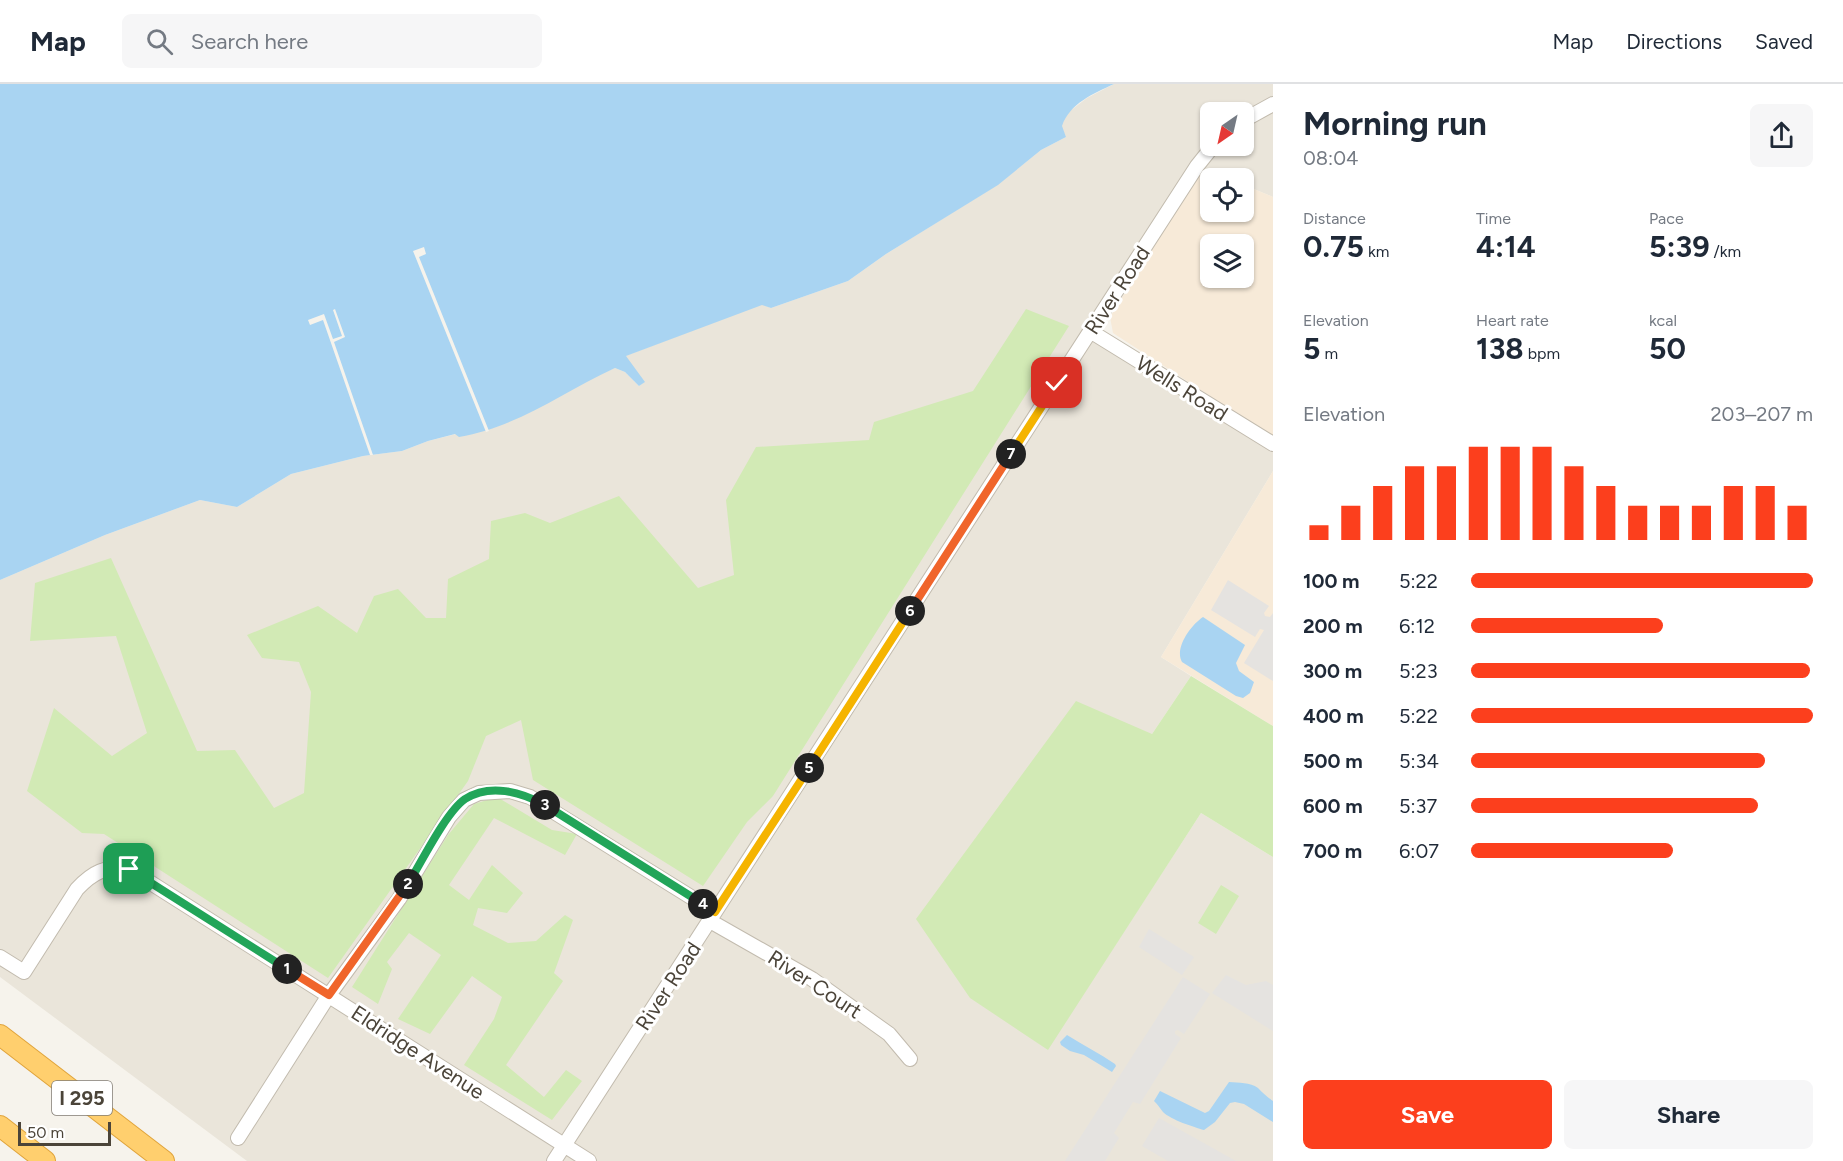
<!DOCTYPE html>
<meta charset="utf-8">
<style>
body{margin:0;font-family:Figtree,sans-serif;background:#f6f6f7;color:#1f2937;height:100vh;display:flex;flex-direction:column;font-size:22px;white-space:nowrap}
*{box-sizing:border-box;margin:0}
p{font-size:20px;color:#747a83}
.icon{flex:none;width:33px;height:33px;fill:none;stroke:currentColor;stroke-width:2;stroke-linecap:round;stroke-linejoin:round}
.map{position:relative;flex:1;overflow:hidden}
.side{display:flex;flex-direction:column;background:#fff;width:570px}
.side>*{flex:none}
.needle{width:39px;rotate:214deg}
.fabs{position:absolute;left:1200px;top:18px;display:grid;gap:12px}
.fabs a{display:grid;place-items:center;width:54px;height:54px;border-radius:9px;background:#fff;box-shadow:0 2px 4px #0004;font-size:30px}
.scale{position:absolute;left:18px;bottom:15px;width:93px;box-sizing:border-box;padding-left:6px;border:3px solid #4b4439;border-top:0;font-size:16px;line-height:21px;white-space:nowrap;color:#4b4439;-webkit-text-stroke:4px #fff;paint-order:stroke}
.pin{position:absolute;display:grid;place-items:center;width:51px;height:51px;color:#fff;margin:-26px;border-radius:12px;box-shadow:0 3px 9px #0006}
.km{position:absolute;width:30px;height:30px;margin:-15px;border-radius:50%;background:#222;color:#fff;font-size:16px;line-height:30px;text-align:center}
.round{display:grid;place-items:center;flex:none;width:63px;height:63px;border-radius:9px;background:#f6f6f7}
.head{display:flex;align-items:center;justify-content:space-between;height:102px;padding:0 30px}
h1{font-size:33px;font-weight:700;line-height:45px}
.figures{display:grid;grid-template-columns:repeat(3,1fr);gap:9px;height:102px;padding:6px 30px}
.figures div{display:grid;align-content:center}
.figures b{font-size:30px;font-weight:700}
.figures small{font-size:16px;font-weight:400}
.figures p{font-size:16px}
.chart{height:168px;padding:12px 30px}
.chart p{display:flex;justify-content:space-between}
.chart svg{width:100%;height:108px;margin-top:6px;stroke:#fc3f1d;stroke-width:6}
.action{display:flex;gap:12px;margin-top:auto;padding:12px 30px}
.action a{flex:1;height:69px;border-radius:9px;background:#fc3f1d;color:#fff;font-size:24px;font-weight:700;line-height:69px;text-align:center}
.action a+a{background:#f6f6f7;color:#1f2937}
ul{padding:0 30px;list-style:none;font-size:20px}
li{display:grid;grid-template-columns:96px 72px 1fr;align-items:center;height:45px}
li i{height:15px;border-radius:8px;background:#fc3f1d}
header{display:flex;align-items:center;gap:36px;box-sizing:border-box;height:84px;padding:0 30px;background:#fff;border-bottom:2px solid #e0e1e3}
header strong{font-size:28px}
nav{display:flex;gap:33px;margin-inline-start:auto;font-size:21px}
.search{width:420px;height:54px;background:#f6f6f7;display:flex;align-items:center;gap:15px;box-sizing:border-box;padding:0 21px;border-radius:9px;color:#747a83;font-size:22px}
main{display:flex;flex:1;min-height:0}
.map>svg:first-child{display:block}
</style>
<header>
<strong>Map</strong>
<div class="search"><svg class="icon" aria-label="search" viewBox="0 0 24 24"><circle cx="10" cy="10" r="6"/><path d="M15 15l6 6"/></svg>Search here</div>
<nav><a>Map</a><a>Directions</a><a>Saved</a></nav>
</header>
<main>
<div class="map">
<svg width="1273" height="1077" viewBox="0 0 1273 1077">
<rect width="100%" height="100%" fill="#f6f3ec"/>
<path fill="#eae5da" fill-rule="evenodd" d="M1114 0H1273V113L1244 101V94H1227L1197 83 1091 247 1273 360V387L1161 573 1191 592 1152 650 1047 966 1201 729 1273 773V1077H247L0 893V496L105 451 200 416 237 423 291 390 363 372 402 367 428 357 456 350 615 284 625 288 639 302 644 298 625 272 762 220 771 224 848 197 886 170 997 101 1041 66 1066 53 1061 42 1066 30 1087 14ZM1210 28H1244V62H1210Z"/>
<path fill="#f7ead8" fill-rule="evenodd" d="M1202 85 1227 94H1210V128H1244V101L1273 113V353L1113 249 1110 233ZM1210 160H1244V194H1210Z
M1273 387V642L1161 573Z"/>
<path fill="#d2eab5" d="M1026 225 1069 242 773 712 747 738 703 802 533 696 521 636 486 652 468 697 328 894 104 750 82 749 27 707 54 624 112 672 147 649 116 552 30 557 35 499 111 474 197 667 235 666 274 724 304 709 311 608 299 578 262 574 247 551 318 522 357 549 374 512 398 505 426 534H446L448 495 489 475 491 437 525 429 550 439 619 412 698 504 734 491 726 416 756 363 869 356 874 338 973 307Z
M1191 592 1273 642V773L1201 729 1048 966 970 914 916 835 1076 617 1152 650Z
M497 713 552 746 577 750 565 771 494 734 449 801 469 816 492 781 523 809 507 829 478 824 473 841 508 859 536 857 565 831 573 836 554 889 563 897 506 981 544 1013 566 986 582 997 552 1036 464 981 494 935 502 913 472 892 430 950 398 935 441 871 409 849 387 878 392 885 378 920 352 903 448 751 474 720Z
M1221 801 1239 812 1216 850 1198 839Z"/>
<path fill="#e5e3e0" d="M1228 496 1269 522 1264 529 1265 532 1270 533 1273 529V597L1244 579 1264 546 1260 545 1255 553 1211 526Z
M1149 845 1194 873 1182 891 1139 863Z
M1226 891 1246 901 1266 897 1273 901V947L1212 909Z
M1183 893 1210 910 1184 950 1178 946 1175 947V950L1181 954 1140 1020 1133 1018 1114 1049 1119 1054 1105 1077H1065Z
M1159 1034 1236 1077H1168L1142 1062Z"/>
<path fill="#a9d4f2" d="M0 0H1114C1093 10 1070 19 1062 42L1066 53 1041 66 998 101 886 170 848 197 771 224 762 221 626 272 645 298 639 302 625 288 615 284C561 309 518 343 459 353L455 350 428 357 402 367 363 372 291 390 237 423 200 416 105 451 0 496Z
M1203 533 1245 561 1236 579 1239 587 1254 598 1250 609 1243 614 1236 612 1182 578C1174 564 1191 541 1203 533Z
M1067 951C1083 961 1099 969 1115 980L1116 982 1112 988 1084 971 1070 967 1061 961 1060 958Z
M1229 998C1239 999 1250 998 1258 1004 1263 1009 1267 1013 1273 1017V1038L1244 1020 1235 1018 1230 1019 1215 1038 1204 1046C1194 1043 1171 1036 1163 1028 1160 1024 1158 1021 1154 1017L1160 1007 1205 1029 1209 1027Z"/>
<path fill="#f6f3ec" d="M424 163 426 170 419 173 489 347 486 348 413 167Z
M335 225 345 253 334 258 373 371H370L323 236 310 241 308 236 324 230 333 255 342 252 333 226Z"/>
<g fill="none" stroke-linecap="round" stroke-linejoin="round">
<defs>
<path id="minor" d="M1244 36 1273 20
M1090 247 1273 360
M710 837 812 895 889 950 910 975
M0 873 24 888 77 805C93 788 105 782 129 785L589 1077
M238 1054 329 911 399 815 449 733 464 716 479 709 510 707 530 713 715 828
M554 1077 1197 82 1213 62"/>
<path id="highway" d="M0 951 164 1077
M0 1042 45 1077"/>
</defs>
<use href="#minor" stroke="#c2bbae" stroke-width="16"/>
<use href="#highway" stroke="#e0a43c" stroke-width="22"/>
<use href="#minor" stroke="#fff" stroke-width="14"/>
<use href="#highway" stroke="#ffcf6e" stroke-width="20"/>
</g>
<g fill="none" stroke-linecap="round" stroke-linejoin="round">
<defs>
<path id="split-1" d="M129 785 287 885"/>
<path id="split-2" d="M287 885 329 911 408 800"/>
<path id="split-3" d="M408 800C421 779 446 728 465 715 490 699 521 708 545 721"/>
<path id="split-4" d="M545 721 703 820"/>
<path id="split-5" d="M703 820 715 828 809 684"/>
<path id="split-6" d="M809 684 910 527"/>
<path id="split-7" d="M910 527 1011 370"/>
<path id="split-8" d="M1011 370 1057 299"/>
</defs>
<use href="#split-1" stroke="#fff" stroke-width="12"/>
<use href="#split-2" stroke="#fff" stroke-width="12"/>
<use href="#split-3" stroke="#fff" stroke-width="12"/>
<use href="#split-4" stroke="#fff" stroke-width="12"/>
<use href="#split-5" stroke="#fff" stroke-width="12"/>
<use href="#split-6" stroke="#fff" stroke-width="12"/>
<use href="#split-7" stroke="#fff" stroke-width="12"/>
<use href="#split-8" stroke="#fff" stroke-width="12"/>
<use href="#split-1" stroke="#22a559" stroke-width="8"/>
<use href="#split-2" stroke="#f0652b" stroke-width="8"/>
<use href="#split-3" stroke="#22a559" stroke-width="8"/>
<use href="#split-4" stroke="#22a559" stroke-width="8"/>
<use href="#split-5" stroke="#f5b400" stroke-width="8"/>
<use href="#split-6" stroke="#f5b400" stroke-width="8"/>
<use href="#split-7" stroke="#f0652b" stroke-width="8"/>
<use href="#split-8" stroke="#f5b400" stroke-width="8"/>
</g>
<g text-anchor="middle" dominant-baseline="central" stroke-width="6" stroke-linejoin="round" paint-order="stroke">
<rect fill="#fff" stroke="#817c74" stroke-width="1.5" x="52" y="997" width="60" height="34" rx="4.5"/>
<g font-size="20" font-weight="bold" fill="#4b4439">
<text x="82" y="1014">I 295</text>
</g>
<g font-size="21" fill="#4b4439" stroke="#fff">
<text transform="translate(1117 206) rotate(-57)">River Road</text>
<text transform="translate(1182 304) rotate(32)">Wells Road</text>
<text transform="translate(815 900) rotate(33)">River Court</text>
<text transform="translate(668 902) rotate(-57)">River Road</text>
<text transform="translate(418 968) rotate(33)">Eldridge Avenue</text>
</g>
</g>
</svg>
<div class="fabs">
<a><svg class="needle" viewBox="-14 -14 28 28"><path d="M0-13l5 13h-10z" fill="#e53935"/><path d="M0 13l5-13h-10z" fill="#747a83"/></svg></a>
<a><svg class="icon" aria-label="locate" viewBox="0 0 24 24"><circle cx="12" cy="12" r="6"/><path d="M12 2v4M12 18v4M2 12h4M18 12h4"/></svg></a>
<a><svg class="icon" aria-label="layers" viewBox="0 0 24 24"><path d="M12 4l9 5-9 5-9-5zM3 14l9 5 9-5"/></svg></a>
</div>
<div class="scale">50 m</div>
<div class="pin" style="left:129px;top:785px;background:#1e9e55"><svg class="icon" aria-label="arrive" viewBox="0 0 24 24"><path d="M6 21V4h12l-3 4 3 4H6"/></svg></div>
<div class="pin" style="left:1057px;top:299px;background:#d93025"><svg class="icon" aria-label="check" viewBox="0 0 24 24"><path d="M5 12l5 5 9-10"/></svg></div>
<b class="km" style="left:287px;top:885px">1</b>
<b class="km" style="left:408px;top:800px">2</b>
<b class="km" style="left:545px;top:721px">3</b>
<b class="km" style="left:703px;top:820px">4</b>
<b class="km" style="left:809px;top:684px">5</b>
<b class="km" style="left:910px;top:527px">6</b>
<b class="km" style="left:1011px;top:370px">7</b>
</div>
<section class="side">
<div class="head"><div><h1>Morning run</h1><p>08:04</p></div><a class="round"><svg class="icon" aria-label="share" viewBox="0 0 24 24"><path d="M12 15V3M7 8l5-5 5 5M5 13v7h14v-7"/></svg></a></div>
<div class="figures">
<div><p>Distance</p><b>0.75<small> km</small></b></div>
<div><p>Time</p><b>4:14</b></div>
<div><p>Pace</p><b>5:39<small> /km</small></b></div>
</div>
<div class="figures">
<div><p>Elevation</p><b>5<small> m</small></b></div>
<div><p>Heart rate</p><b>138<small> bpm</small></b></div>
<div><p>kcal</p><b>50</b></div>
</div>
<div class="chart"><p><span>Elevation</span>203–207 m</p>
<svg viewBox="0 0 160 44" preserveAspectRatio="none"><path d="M5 44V38M15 44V30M25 44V22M35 44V14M45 44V14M55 44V6M65 44V6M75 44V6M85 44V14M95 44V22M105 44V30M115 44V30M125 44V30M135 44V22M145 44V22M155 44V30"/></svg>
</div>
<ul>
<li><b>100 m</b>5:22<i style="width:100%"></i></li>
<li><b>200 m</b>6:12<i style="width:56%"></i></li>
<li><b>300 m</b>5:23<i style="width:99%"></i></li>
<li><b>400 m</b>5:22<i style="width:100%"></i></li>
<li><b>500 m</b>5:34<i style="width:86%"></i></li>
<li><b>600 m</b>5:37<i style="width:84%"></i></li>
<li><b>700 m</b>6:07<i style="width:59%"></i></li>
</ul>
<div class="action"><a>Save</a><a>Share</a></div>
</section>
</main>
